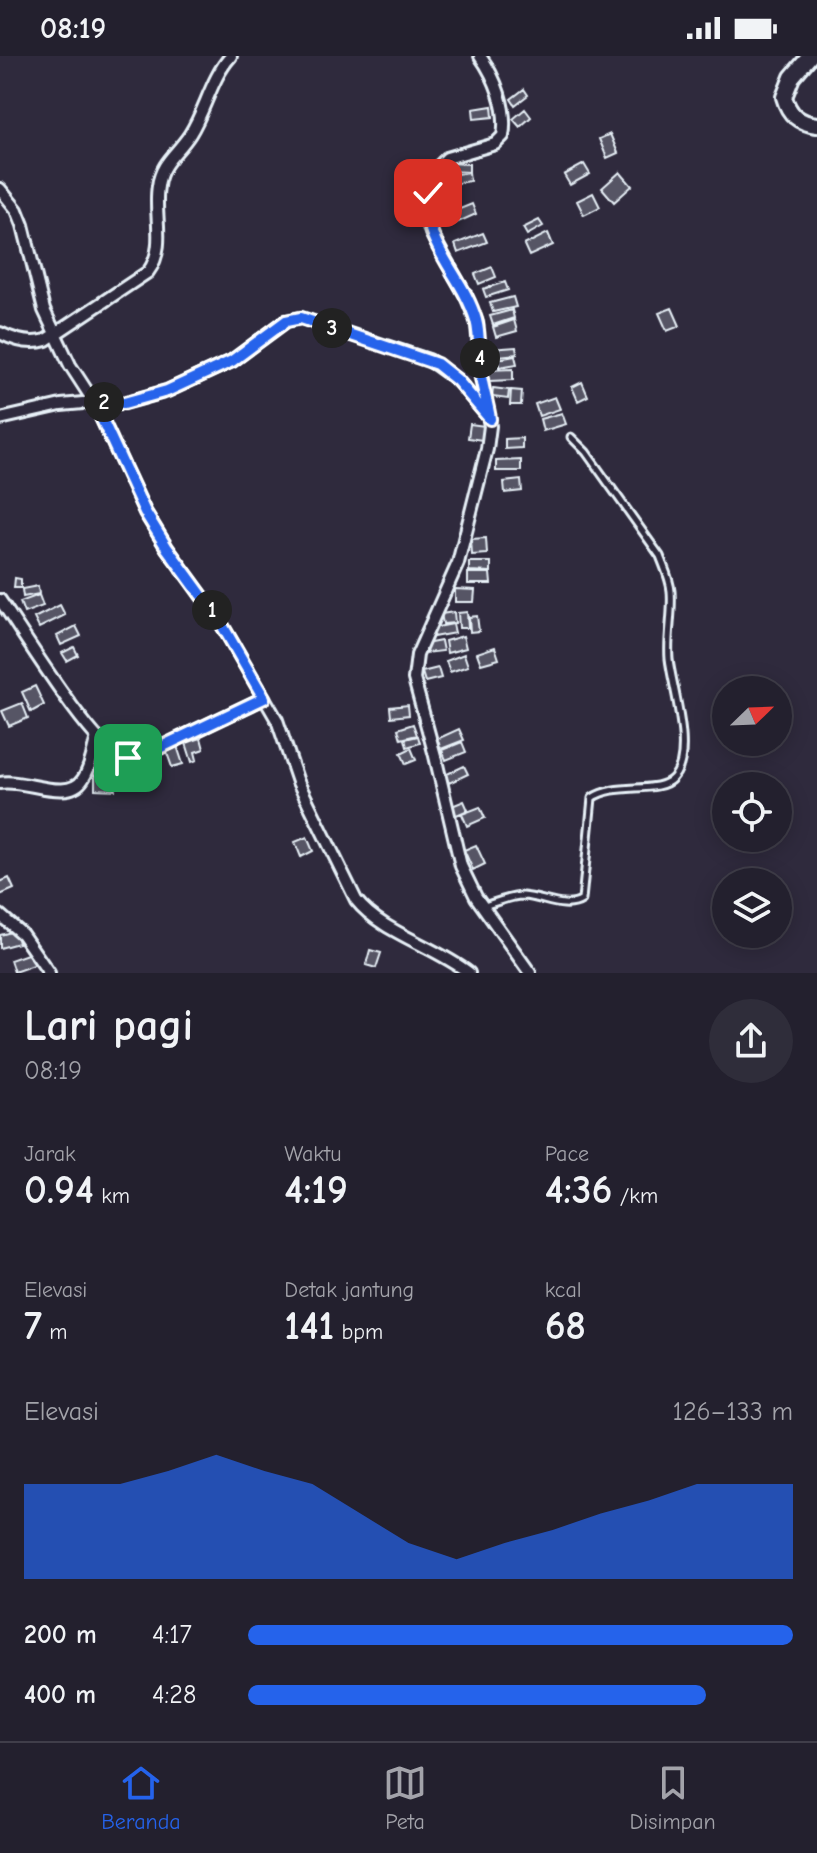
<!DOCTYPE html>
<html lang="id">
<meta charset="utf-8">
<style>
body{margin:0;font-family:"Comic Neue",sans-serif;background:#2f2d3a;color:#f1f3f6;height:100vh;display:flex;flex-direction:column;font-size:30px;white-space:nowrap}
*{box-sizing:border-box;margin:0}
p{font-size:26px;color:#a3a3aa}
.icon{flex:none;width:44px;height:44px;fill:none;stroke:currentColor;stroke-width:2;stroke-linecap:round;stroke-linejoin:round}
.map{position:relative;height:917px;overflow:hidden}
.panel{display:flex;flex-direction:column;background:#23202e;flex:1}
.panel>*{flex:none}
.needle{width:52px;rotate:67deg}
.tools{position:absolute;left:712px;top:620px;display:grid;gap:16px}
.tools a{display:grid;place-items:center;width:80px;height:80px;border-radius:50%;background:#23202e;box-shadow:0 4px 20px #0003,0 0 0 2px #403e4a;font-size:40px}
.pin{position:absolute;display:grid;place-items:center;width:68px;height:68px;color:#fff;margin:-34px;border-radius:16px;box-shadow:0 4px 12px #0006}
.km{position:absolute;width:40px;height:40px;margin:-20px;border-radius:50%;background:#222;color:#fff;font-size:22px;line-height:40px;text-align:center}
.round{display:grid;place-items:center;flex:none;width:84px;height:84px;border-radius:42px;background:#2f2d3a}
.headline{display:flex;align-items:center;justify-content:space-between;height:136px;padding:0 24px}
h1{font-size:44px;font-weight:800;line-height:60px}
.figures{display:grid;grid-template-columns:repeat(3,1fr);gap:12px;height:136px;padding:8px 24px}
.figures div{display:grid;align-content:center}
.figures b{font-size:40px;font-weight:800}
.figures small{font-size:22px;font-weight:400}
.figures p{font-size:22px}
.chart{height:224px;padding:16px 24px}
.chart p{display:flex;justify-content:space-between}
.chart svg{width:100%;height:144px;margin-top:8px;fill:#2563eb;opacity:.7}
ul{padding:0 24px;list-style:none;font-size:26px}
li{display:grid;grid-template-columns:128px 96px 1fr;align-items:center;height:60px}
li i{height:20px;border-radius:10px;background:#2563eb}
.status{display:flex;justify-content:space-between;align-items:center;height:56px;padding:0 40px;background:#23202e;direction:ltr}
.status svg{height:22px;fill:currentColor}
.dock{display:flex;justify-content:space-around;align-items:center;height:112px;border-top:2px solid #403e4a;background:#23202e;font-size:22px;color:#a3a3aa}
.dock a{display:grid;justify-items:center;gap:4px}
.dock .current{color:#2563eb}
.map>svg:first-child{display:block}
</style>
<div class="status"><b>08:19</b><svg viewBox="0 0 49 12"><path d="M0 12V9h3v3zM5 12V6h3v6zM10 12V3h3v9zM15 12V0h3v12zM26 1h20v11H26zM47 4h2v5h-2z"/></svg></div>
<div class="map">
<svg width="817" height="917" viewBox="0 0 817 917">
<rect width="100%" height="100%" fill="#2f2a3d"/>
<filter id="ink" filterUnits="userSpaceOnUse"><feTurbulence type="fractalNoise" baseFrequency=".0125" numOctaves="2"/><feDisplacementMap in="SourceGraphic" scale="16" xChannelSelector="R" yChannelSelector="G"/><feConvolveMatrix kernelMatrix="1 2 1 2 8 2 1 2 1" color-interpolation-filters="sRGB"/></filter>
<g filter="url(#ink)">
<path fill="#575565" stroke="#e8f1f8" stroke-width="2" d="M524 33 528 39 515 49 511 43Z
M492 50 493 61 474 63 473 53Z
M525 53 531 61 520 71 513 63Z
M610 78 618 97 607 102 599 83Z
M449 107 469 108V116L449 115Z
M584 108 590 118 570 129 564 119Z
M469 116 470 125 446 129 444 120Z
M620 116 632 130 614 146 602 132Z
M452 131 455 142 441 146 438 135Z
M593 137 600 151 584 159 577 145Z
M472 148 476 158 445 172 440 161Z
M539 164 543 170 527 179 523 172Z
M483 177 487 186 458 197 455 188Z
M548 177 553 189 529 200 524 189Z
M492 211 496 221 479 228 475 218Z
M505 226 508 234 486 241 483 233Z
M513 241 516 251 493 256 490 247Z
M672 252 680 270 667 275 659 257Z
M512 254 514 262 493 269 490 260Z
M514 264 517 275 496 281 493 271Z
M516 291 517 298 490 301V293Z
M515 300 517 308 499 311 498 303Z
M513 313V324L489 325 488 314Z
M582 326 588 340 578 345 572 331Z
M493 332 509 334 508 343 492 341Z
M511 334 522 335 521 349H510Z
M555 341 560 353 539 360 535 348Z
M562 357 566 368 543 375 540 363Z
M470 368 485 370 482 384 468 382Z
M522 382V392L505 393V383Z
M521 404V415H496V405Z
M521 424 522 435 505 437 504 426Z
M486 482 487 498 472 499 471 483Z
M469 506H491V516L469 515Z
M468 517H490L491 528H468Z
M15 522 21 523V532H14Z
M38 530 39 538 23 541 22 533Z
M455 533 475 534 474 546H455Z
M39 539 43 550 24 557 20 546Z
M60 549 65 559 39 572 34 562Z
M454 556 455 567 443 568 441 558Z
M467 556 468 572H459L458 557Z
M477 560 479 575 470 576 469 561Z
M453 568 455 577 433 581 432 572Z
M76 570 81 580 61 589 57 580Z
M463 580 466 592 447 597 445 585Z
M441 585 443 595 426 597 425 588Z
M74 591 78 599 67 605 62 597Z
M495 591 499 603 481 608 477 597Z
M464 598 468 610 450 616 446 605Z
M438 612 441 622 425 626 422 616Z
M35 630 44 649 31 656 22 636Z
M22 647 28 662 9 670 2 655Z
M408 649 409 659 391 661 390 651Z
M413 668 417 679 401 683 398 673Z
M459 673 464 684 441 693 437 683Z
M418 680 420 687 407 691 405 683Z
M201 682 204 693 195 696 197 704 192 706 186 687Z
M462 686 466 696 446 704 442 694Z
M177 690 183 708 172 711 166 694Z
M411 692 416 704 406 708 401 697Z
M107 698 110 713 103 714 100 700Z
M464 710 468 718 449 727 445 719Z
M95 719 115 720V734L95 733Z
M464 745 468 754 452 761 447 752Z
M480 751 485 762 467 770 462 758Z
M307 781 313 795 301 801 295 786Z
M476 789 485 808 473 814 464 794Z
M9 822 14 833 0 839V826Z
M15 875 18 887 0 892V879Z
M370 894 381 897 376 912 366 909Z
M33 896 37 908 14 916 10 904Z"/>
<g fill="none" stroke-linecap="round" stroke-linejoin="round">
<defs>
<path id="service" d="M484 850C497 846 510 840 523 840 542 841 566 855 582 844L592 742C616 725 658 739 673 722 695 699 672 631 669 603 667 580 673 557 671 535 670 523 664 511 660 500L586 396 571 381"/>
<path id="minor" d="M480 0C495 21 508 53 503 80L495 88 447 102 438 111 428 137 426 162 431 177 466 240 477 267 481 320 490 370 487 393 458 507 417 599 414 623 435 700 461 810 476 841 530 917
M0 133 17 154 23 169 44 254 70 309 94 346 124 347 167 335 232 305 286 265 301 262 429 304 457 324 489 361
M0 277C14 284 30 289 46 284L148 216C167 191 153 158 158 130 161 106 178 97 190 78 206 53 211 22 231 0
M0 363 61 349 94 346 145 456 167 492 218 562 277 664 298 726 356 844C382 877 435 890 469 917
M0 544C23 577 91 689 122 703L155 694 264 642
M0 727C24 722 68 747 83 723 91 712 93 694 97 681
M0 859 22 878 49 917"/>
<path id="secondary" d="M810 0 792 21 784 41C789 59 799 67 817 69"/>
</defs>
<use href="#service" stroke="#e8f1f8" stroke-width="11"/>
<use href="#minor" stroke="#e8f1f8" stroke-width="16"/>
<use href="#secondary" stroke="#e8f1f8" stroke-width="20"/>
<use href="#service" stroke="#2f2a3d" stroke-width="5"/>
<use href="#minor" stroke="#2f2a3d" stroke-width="10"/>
<use href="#secondary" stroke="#2f2a3d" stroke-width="14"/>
</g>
</g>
<g fill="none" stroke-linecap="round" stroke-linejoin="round" filter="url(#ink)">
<defs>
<path id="route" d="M128 702 155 694 264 642 218 562 167 492 145 456 94 346 124 347 167 335 232 305 286 265 301 262 437 308 457 324 490 363C488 348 483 335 481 320 478 301 481 282 476 264 463 219 420 187 428 137"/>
</defs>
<use href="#route" stroke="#fff" stroke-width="16"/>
<use href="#route" stroke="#2563eb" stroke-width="10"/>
</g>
</svg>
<div class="tools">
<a><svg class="needle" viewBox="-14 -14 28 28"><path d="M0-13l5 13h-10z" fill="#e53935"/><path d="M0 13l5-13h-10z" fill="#a3a3aa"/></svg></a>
<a><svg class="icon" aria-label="locate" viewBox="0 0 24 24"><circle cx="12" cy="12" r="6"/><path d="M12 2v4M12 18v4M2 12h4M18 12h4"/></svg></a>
<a><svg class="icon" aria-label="layers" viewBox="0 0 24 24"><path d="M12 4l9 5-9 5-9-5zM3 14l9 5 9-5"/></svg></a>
</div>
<div class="pin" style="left:128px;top:702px;background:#1e9e55"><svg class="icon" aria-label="arrive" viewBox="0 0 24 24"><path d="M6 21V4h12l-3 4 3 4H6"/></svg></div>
<div class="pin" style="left:428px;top:137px;background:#d93025"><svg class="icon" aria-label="check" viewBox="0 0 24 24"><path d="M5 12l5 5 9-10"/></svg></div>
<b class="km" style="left:212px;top:554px">1</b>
<b class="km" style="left:104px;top:346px">2</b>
<b class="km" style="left:332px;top:272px">3</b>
<b class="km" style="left:480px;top:302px">4</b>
</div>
<section class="panel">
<div class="headline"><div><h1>Lari pagi</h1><p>08:19</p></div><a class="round"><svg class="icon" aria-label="share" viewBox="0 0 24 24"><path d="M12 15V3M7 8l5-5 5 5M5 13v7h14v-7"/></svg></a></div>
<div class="figures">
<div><p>Jarak</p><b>0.94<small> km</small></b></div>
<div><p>Waktu</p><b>4:19</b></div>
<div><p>Pace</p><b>4:36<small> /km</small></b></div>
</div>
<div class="figures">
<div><p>Elevasi</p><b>7<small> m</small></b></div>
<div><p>Detak jantung</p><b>141<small> bpm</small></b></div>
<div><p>kcal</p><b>68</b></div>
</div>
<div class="chart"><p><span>Elevasi</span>126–133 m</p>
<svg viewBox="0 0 160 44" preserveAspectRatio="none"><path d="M0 44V15L10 15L20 15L30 11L40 6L50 11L60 15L70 24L80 33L90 38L100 33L110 29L120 24L130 20L140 15L150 15L160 15V44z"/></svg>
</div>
<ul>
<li><b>200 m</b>4:17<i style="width:100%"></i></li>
<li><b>400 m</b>4:28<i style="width:84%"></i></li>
</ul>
</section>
<nav class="dock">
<a class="current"><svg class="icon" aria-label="home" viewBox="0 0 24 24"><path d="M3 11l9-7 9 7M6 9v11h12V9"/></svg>Beranda</a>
<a><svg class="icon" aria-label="map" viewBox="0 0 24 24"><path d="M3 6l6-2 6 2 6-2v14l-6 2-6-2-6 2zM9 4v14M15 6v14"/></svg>Peta</a>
<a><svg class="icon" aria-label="saved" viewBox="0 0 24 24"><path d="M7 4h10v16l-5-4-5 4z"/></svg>Disimpan</a>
</nav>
